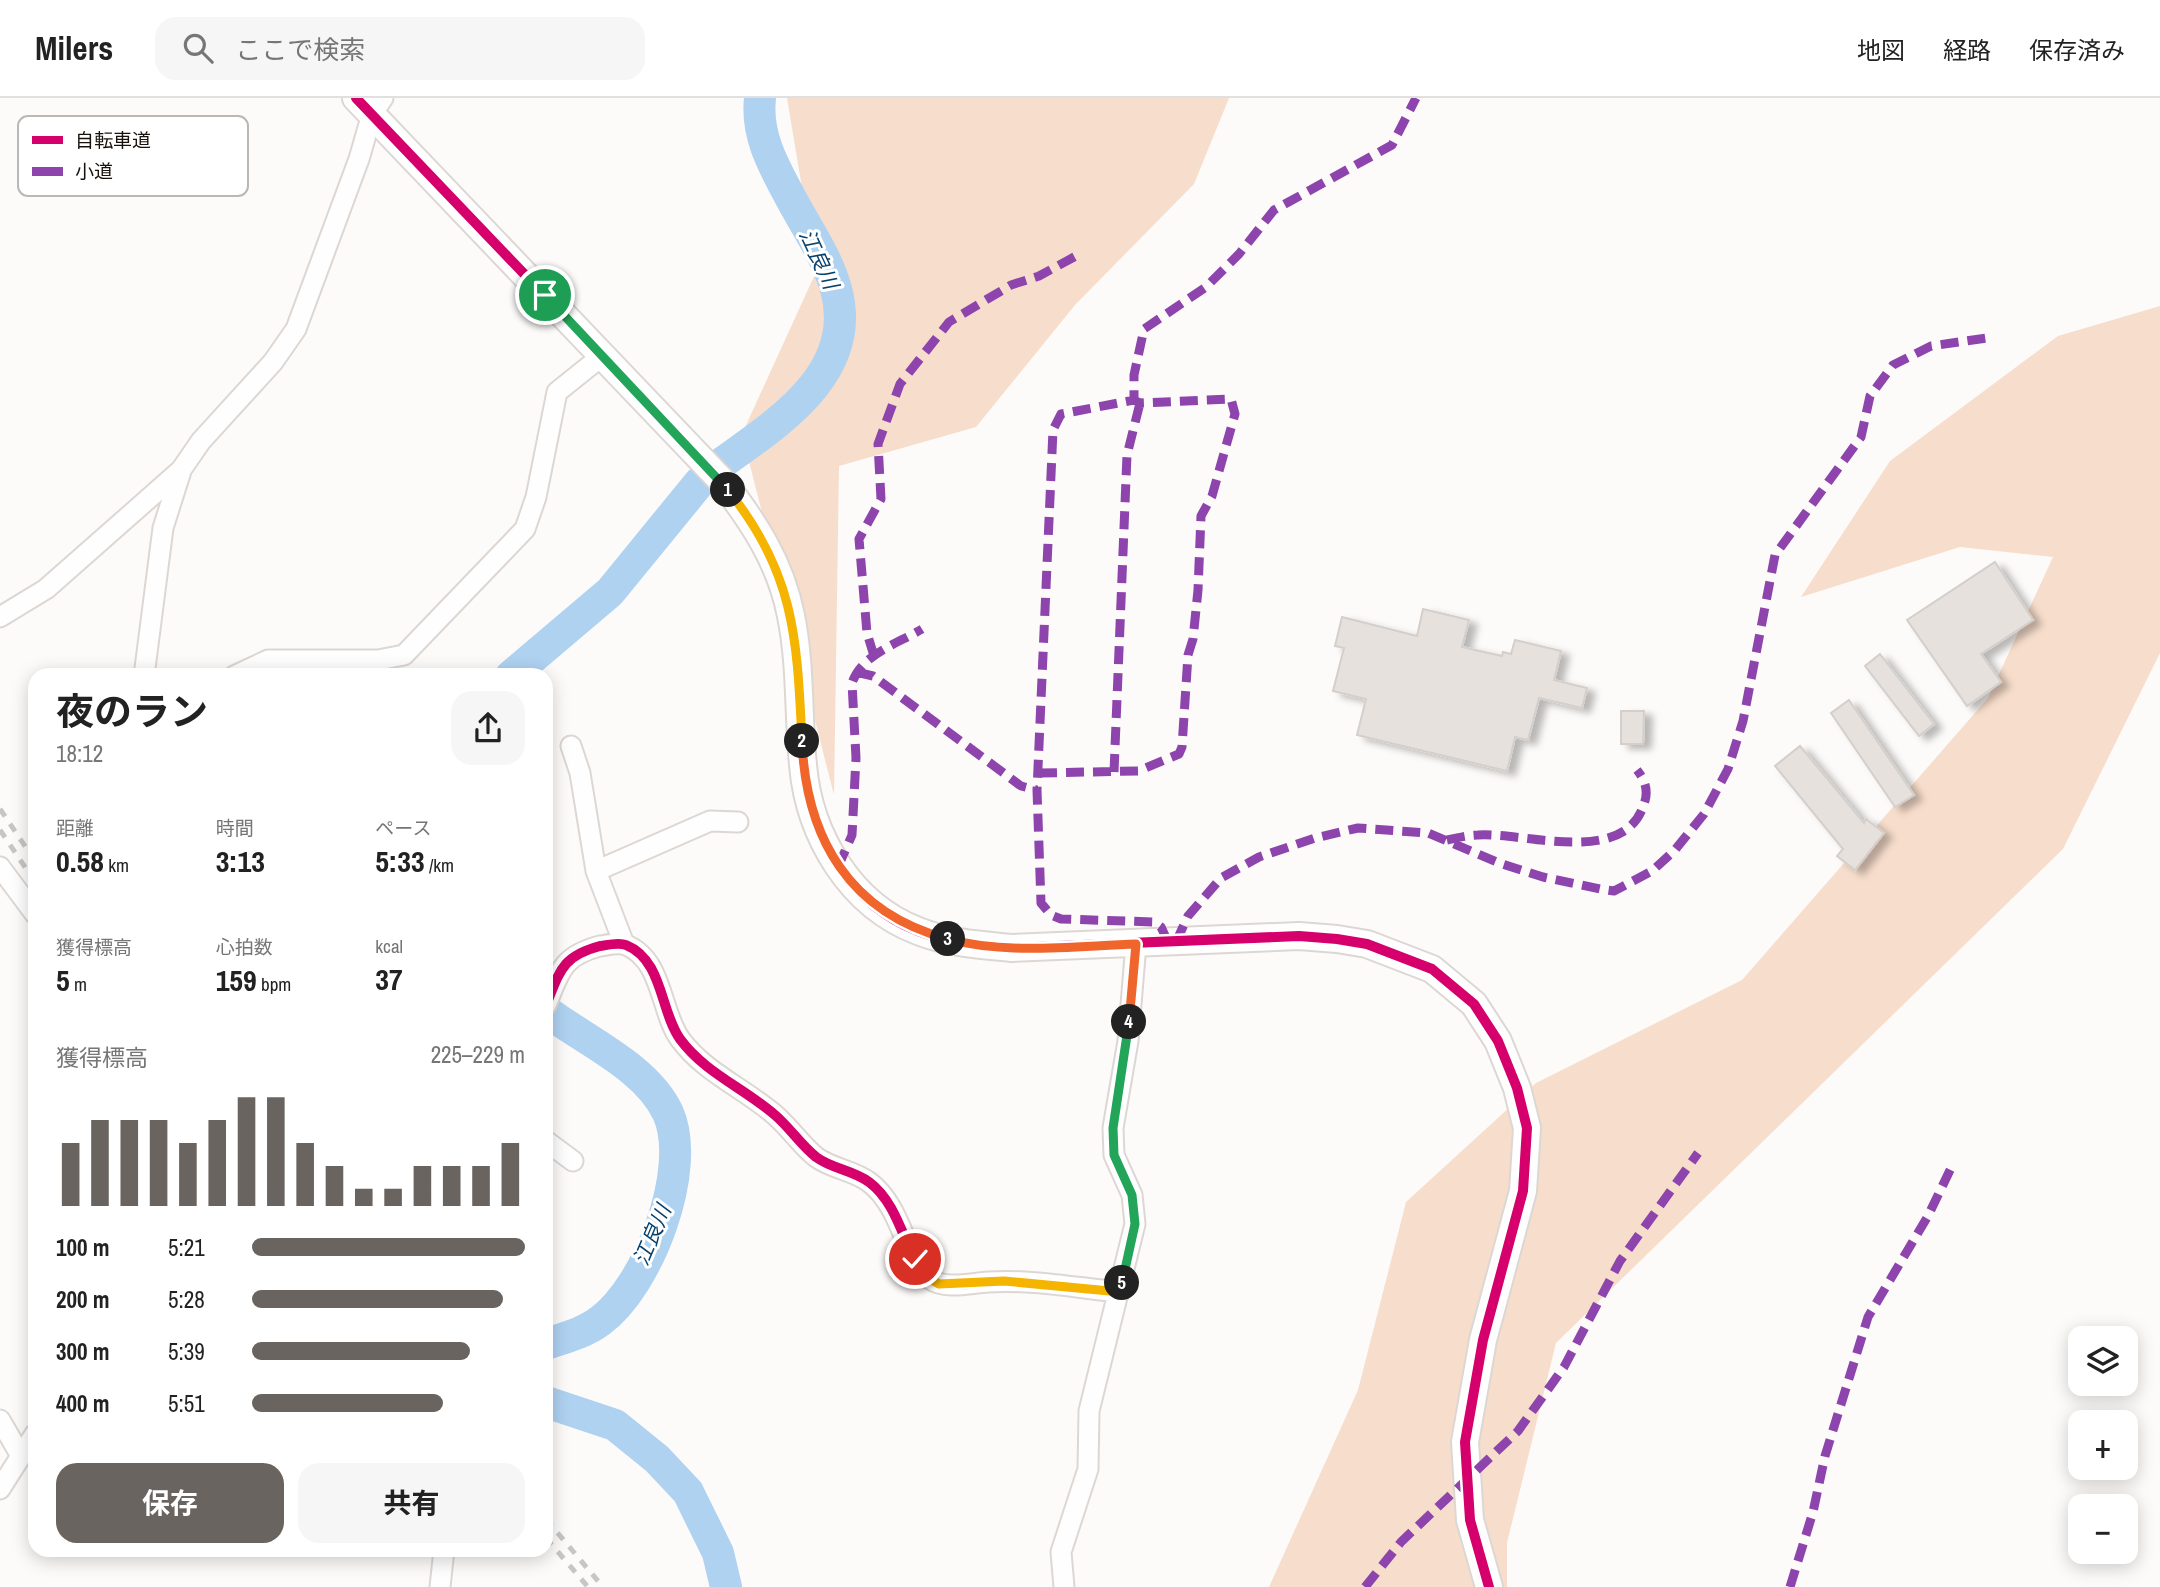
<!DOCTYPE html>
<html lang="ja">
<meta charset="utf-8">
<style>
body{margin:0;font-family:"Archivo Narrow","Noto Sans JP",sans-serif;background:#f6f6f6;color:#222;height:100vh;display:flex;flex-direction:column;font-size:26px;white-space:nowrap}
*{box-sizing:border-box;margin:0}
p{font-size:23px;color:#767676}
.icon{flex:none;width:38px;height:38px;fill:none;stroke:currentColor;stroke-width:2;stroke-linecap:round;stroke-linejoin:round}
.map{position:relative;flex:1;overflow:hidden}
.side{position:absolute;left:28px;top:570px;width:525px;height:889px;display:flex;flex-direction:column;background:#fff;border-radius:21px;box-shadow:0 4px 18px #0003}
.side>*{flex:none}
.buttons{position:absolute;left:2068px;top:1228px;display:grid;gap:14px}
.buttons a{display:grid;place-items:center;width:70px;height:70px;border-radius:14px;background:#fff;box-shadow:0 4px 18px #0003;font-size:35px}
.pin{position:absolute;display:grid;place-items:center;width:60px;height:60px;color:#fff;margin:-30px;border:4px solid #fff;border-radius:50%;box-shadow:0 2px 7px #0007}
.km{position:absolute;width:35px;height:35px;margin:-18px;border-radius:50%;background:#222;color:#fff;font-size:19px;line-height:35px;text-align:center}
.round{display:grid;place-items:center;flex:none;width:74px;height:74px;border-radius:21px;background:#f6f6f6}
.overview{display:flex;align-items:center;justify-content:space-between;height:119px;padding:0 28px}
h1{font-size:38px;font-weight:700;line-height:52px}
.figures{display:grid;grid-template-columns:repeat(3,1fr);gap:10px;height:119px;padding:7px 28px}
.figures div{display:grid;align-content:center}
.figures b{font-size:30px;font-weight:700}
.figures small{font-size:19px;font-weight:400}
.figures p{font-size:19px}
.chart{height:196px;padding:14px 28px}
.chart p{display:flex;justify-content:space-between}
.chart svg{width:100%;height:126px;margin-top:7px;stroke:#69645f;stroke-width:6}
.button{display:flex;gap:14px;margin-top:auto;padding:14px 28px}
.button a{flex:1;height:80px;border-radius:21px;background:#69645f;color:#fff;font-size:28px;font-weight:700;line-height:80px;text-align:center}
.button a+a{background:#f6f6f6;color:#222}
ul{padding:0 28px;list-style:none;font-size:23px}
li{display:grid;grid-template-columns:112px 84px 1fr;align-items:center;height:52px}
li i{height:18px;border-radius:9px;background:#69645f}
header{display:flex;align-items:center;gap:42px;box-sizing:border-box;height:98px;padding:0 35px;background:#fff;border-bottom:2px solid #e0e0e0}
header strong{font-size:33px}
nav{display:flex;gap:38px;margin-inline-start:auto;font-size:24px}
.search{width:490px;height:63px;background:#f6f6f6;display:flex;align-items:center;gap:18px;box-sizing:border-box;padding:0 24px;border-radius:21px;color:#767676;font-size:26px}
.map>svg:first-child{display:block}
</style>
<header>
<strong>Milers</strong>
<div class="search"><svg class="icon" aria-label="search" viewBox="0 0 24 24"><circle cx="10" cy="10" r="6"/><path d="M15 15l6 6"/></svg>ここで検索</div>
<nav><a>地図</a><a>経路</a><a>保存済み</a></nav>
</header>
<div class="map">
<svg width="2160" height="1489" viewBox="0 0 2160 1489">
<defs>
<filter id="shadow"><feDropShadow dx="8" dy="4.5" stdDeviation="3.5" flood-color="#0004"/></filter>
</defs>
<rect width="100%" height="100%" fill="#fdfbf9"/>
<path fill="#f7ddcb" d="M787 0H1229L1194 86 1075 207 976 329 839 368 834 697 742 336 816 174Z
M2160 208V555L2063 751 1556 1245 1507 1445V1489H1269L1358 1292 1406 1104 1536 985 1742 882 1988 600 2053 459 1960 449 1801 499 1890 363 2058 238Z"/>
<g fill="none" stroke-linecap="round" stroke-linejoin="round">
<path stroke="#afd2f1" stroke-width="32" d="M722 365C779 324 859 274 836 191 827 158 804 126 788 95 772 65 756 36 760 0
M511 578 610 494 699 385
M546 913C584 942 647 969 668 1015 693 1071 648 1188 600 1223 584 1235 564 1240 546 1246
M546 1304 615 1327 657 1361 688 1394 718 1455 726 1489"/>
</g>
<path fill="#e6e1dd" stroke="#d4cfcb" stroke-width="2" filter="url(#shadow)" d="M1995 464 2033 522 1981 556 2001 584 1967 608 1907 522Z
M1423 511 1469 522 1462 549 1502 558 1503 554 1511 556 1515 542 1561 553 1554 582 1587 590 1582 610 1539 600 1528 642 1515 639 1507 673 1357 637 1366 601 1333 593 1344 550 1335 548 1342 519 1417 538Z
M1880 556 1934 626 1919 638 1865 568Z
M1849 602 1914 697 1895 709 1831 615Z
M1621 613H1644L1643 646H1621Z
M1800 648 1864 725 1866 721 1884 735 1855 772 1837 758 1843 751 1775 668Z"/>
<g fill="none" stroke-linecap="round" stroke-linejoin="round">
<defs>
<path id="street" d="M0 519 46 491 181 372 201 343 273 264 296 231 359 61 372 16 383 0
M144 578 163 430 181 373
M234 578 268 562H378L404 557 525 431 536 399 557 294 602 258
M571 648 580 675 596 773 624 846
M0 769 35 816
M596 773 710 723 738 724
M546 907C560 873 562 858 600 848 607 847 619 844 626 847 663 862 660 913 680 941 705 975 744 990 775 1017 790 1030 801 1047 816 1059 832 1071 853 1072 869 1084 903 1109 906 1165 930 1181 945 1192 971 1185 988 1184 1031 1181 1077 1190 1120 1194
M546 1043 573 1063
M0 1322 21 1358
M0 1391 35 1336
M440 1489 444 1452
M1064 1489 1061 1454 1088 1371 1089 1313 1135 1126 1132 1097 1114 1057 1113 1030 1128 943 1136 846"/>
<path id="secondary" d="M356 0 721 382C753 423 781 465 791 518 801 567 798 617 803 667 809 737 850 807 918 833 948 845 981 847 1012 850L1299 838 1337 841 1367 846 1432 871 1474 906 1498 943 1517 990 1527 1030 1523 1093 1483 1242 1465 1344 1470 1422 1489 1489"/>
</defs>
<use href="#street" stroke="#ddd7d3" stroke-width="23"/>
<use href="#secondary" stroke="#ddd7d3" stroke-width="30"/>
<use href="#street" stroke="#fffefe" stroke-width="19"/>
<use href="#secondary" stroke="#fffefe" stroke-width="26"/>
<path stroke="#c7c6c6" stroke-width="5" stroke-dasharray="9 9" stroke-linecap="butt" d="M0 711 35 763
M0 732 35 784
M546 1421 603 1489
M546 1440 588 1489"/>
<path stroke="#8e44ad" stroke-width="9" stroke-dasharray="18 9" stroke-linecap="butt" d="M874 558 867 535 859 441 881 401 878 346 900 286 949 224 1011 187 1039 178 1076 158
M856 574 873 578 1021 688 1037 692
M1114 674 1127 357 1140 305
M1039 675 1138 673 1179 656 1182 649 1188 557 1193 541 1198 492 1201 418 1212 398 1235 316 1231 301 1140 305 1134 302
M1447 742C1457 740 1468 737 1478 737 1525 734 1625 769 1644 706 1649 693 1645 682 1637 672
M838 769 852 737 856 660 852 585C862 556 897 546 922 531
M1168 844 1161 829 1154 824 1061 821 1051 817 1041 805 1037 692 1053 332 1061 316 1134 302V277L1144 231 1206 189 1239 156 1274 112 1392 47 1416 0
M1176 844 1188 818 1221 780 1259 759 1315 740 1358 730 1428 735 1499 765 1543 779 1600 791 1614 793 1652 773 1674 753 1704 716 1728 671 1743 623 1775 457 1861 339 1870 298 1893 267 1931 248 1994 239
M1365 1489 1401 1444 1518 1333 1564 1269 1620 1163 1698 1055
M1790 1489 1813 1414 1825 1358 1868 1219 1928 1118 1951 1070"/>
<defs>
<path id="cycleway" d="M356 0 721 382C753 423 781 465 791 518 801 567 798 617 803 667 809 737 850 807 918 833 948 845 981 847 1012 850L1299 838 1337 841 1367 846 1432 871 1474 906 1498 943 1517 990 1527 1030 1523 1093 1483 1242 1465 1344 1470 1422 1489 1489
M546 907C560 873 562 858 600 848 607 847 619 844 626 847 663 862 660 913 680 941 705 975 744 990 775 1017 790 1030 801 1047 816 1059 832 1071 853 1072 869 1084 903 1109 906 1165 930 1181 945 1192 971 1185 988 1184 1031 1181 1077 1190 1120 1194"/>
</defs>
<use href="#cycleway" stroke="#fff" stroke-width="15"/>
<use href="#cycleway" stroke="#d6006c" stroke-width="10"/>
</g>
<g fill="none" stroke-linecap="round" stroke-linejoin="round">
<defs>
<path id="split-1" d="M545 197 728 392"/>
<path id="split-2" d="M728 392C795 476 797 540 802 643"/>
<path id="split-3" d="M802 643C806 741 850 815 948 841"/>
<path id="split-4" d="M948 841C1007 857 1075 848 1136 846L1129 924"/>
<path id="split-5" d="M1122 1185 1135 1126 1132 1097 1114 1057 1113 1030 1129 924"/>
<path id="split-6" d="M915 1161 930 1181 939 1186 1004 1183 1120 1194 1122 1185"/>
</defs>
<use href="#split-1" stroke="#fff" stroke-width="14"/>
<use href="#split-2" stroke="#fff" stroke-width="14"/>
<use href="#split-3" stroke="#fff" stroke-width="14"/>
<use href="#split-4" stroke="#fff" stroke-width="14"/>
<use href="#split-5" stroke="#fff" stroke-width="14"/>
<use href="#split-6" stroke="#fff" stroke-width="14"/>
<use href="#split-1" stroke="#22a559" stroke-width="9"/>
<use href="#split-2" stroke="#f5b400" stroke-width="9"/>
<use href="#split-3" stroke="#f0652b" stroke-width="9"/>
<use href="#split-4" stroke="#f0652b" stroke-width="9"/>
<use href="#split-5" stroke="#22a559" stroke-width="9"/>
<use href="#split-6" stroke="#f5b400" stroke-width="9"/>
</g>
<g text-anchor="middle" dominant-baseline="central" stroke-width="6" stroke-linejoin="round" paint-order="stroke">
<g font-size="21" font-style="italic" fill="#07426c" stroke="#fff">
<text transform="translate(819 161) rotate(65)">江良川</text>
<text transform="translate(652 1137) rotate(-67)">江良川</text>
</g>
</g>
<rect x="18" y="18" width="230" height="80" rx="10" fill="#fff" stroke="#bab8b6" stroke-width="2"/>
<rect x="32" y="38" width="31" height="8" fill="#d6006c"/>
<rect x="32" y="69" width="31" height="9" fill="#8e44ad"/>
<g font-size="19" fill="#19120c">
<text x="75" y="49">自転車道</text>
<text x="75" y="80">小道</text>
</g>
</svg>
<div class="buttons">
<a><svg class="icon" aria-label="layers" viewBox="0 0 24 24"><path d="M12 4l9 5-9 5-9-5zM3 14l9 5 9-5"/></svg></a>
<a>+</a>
<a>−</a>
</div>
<div class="pin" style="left:545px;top:197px;background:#1e9e55"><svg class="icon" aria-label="arrive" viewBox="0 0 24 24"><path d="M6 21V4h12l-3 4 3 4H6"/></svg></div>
<div class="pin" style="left:915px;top:1161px;background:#d93025"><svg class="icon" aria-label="check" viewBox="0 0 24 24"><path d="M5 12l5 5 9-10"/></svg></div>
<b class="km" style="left:728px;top:392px">1</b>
<b class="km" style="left:802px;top:643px">2</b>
<b class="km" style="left:948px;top:841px">3</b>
<b class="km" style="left:1129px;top:924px">4</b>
<b class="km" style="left:1122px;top:1185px">5</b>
<section class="side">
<div class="overview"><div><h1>夜のラン</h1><p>18:12</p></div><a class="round"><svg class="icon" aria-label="share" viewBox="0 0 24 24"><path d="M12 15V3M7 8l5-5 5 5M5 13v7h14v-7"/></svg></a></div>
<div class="figures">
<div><p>距離</p><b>0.58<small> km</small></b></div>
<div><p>時間</p><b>3:13</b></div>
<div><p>ペース</p><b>5:33<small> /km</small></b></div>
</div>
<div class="figures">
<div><p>獲得標高</p><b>5<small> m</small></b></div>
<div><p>心拍数</p><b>159<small> bpm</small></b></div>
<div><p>kcal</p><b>37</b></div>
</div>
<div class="chart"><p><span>獲得標高</span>225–229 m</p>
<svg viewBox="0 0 160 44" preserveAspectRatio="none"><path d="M5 44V22M15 44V14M25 44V14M35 44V14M45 44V22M55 44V14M65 44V6M75 44V6M85 44V22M95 44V30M105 44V38M115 44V38M125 44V30M135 44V30M145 44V30M155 44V22"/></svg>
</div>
<ul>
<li><b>100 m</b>5:21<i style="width:100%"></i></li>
<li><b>200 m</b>5:28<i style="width:92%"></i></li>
<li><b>300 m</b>5:39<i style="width:80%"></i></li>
<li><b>400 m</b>5:51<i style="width:70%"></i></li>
</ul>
<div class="button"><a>保存</a><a>共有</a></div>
</section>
</div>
